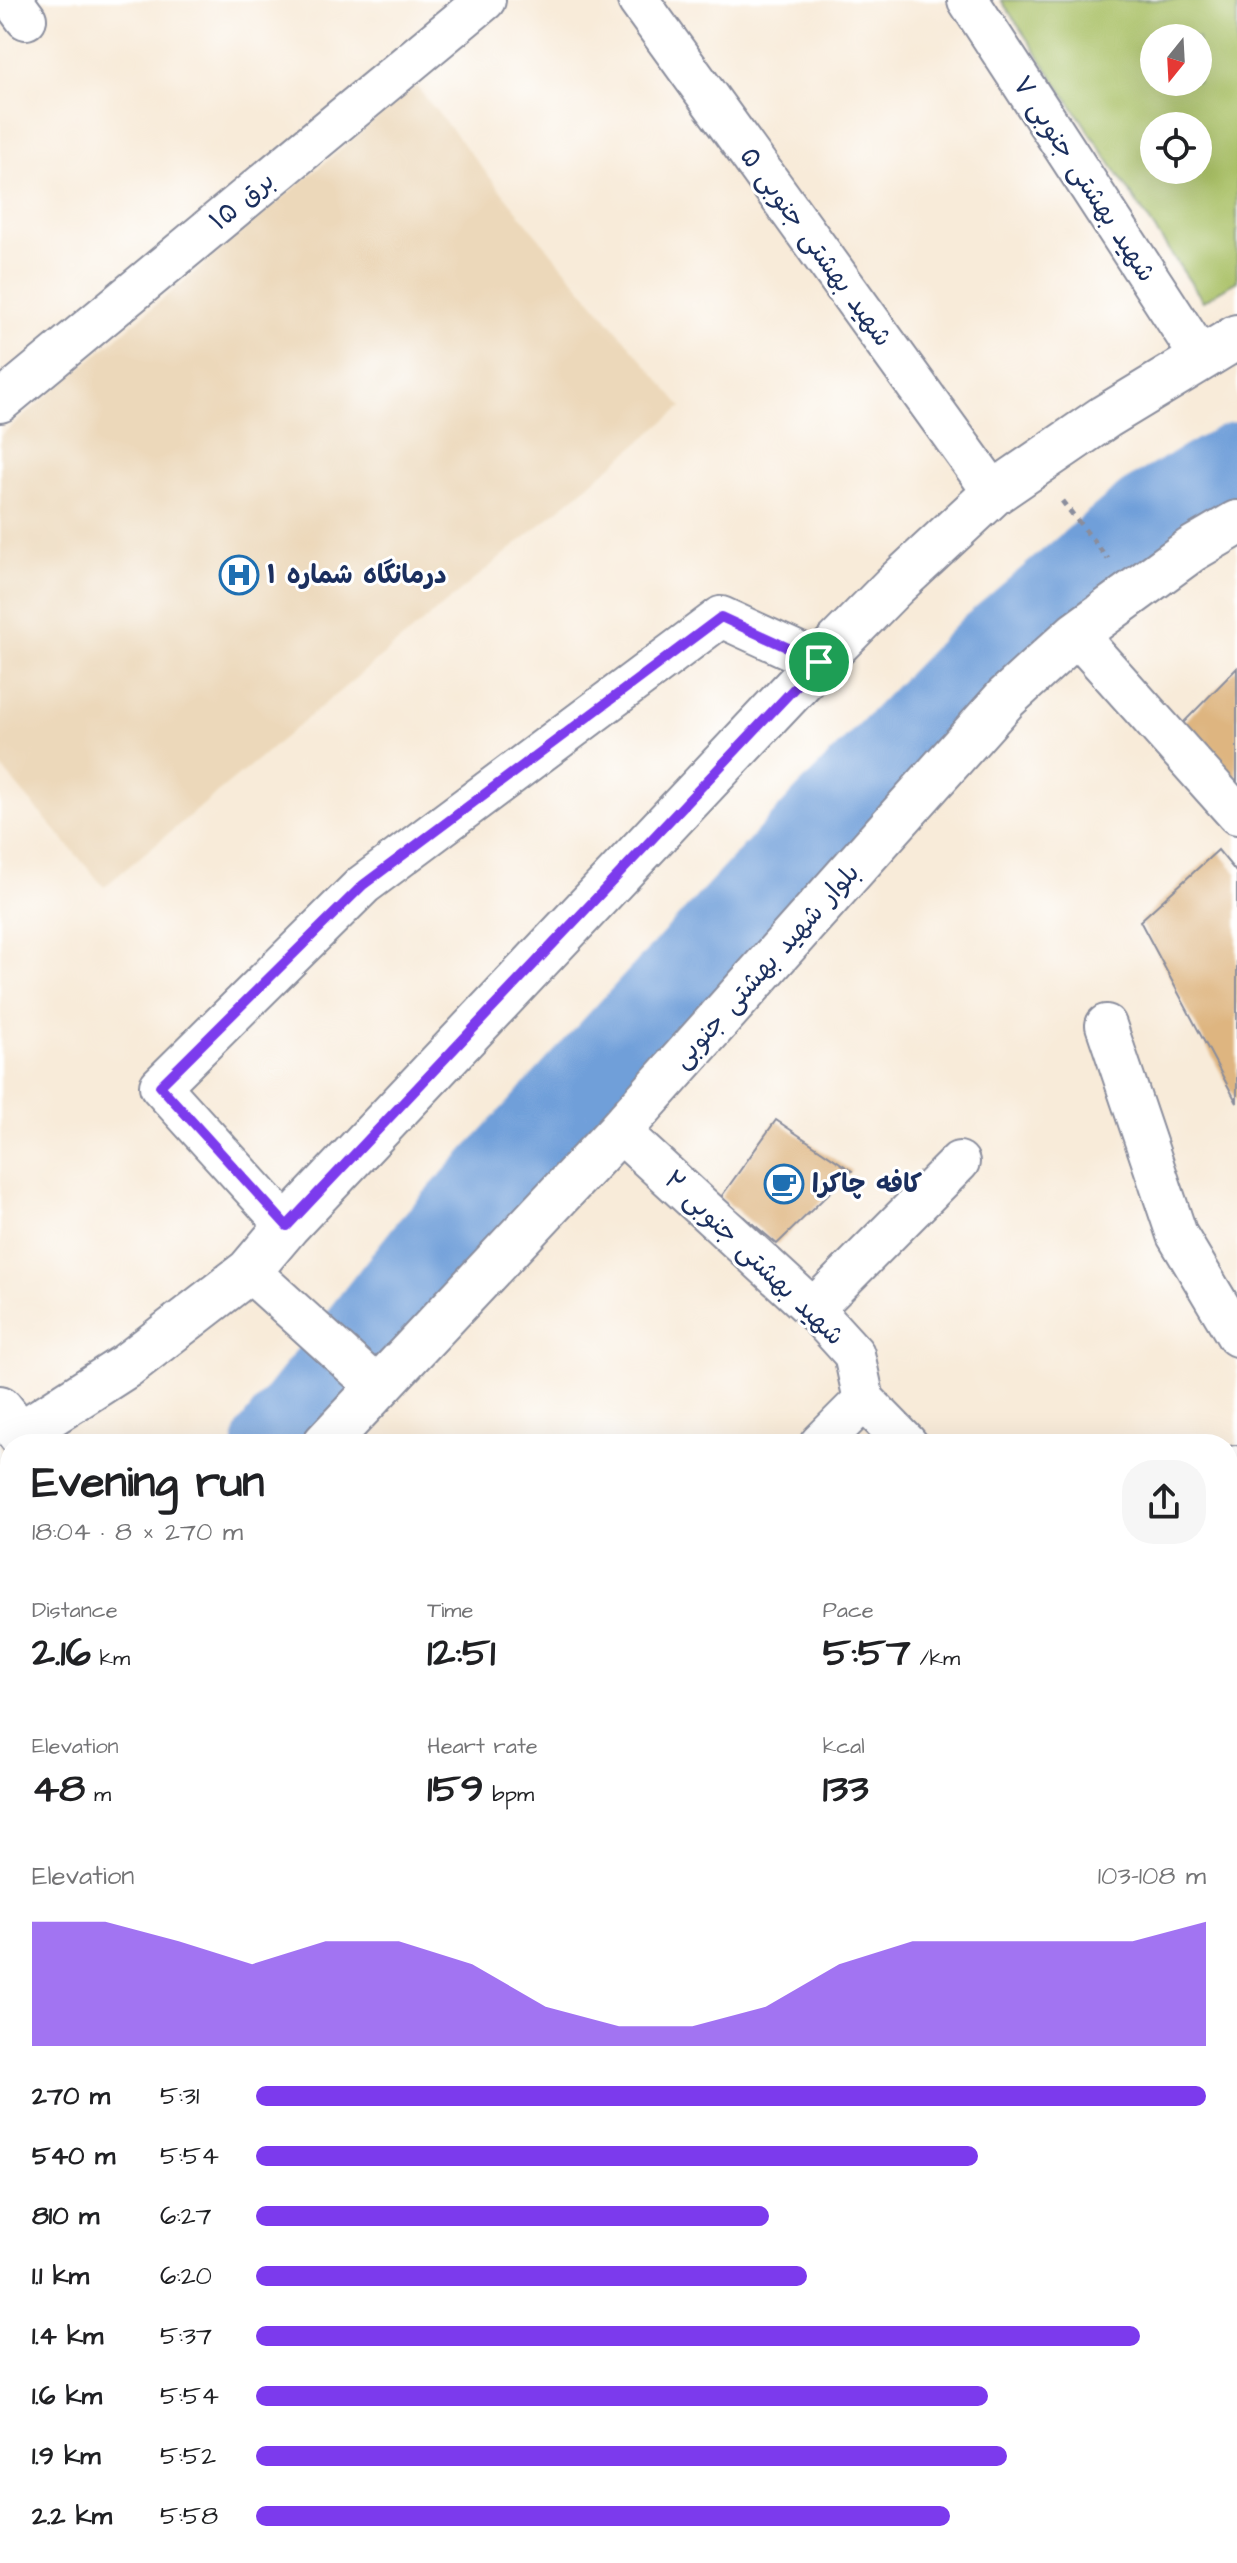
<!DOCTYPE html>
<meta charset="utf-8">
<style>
body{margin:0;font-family:"Architects Daughter","Playpen Sans Arabic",sans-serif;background:#f6f6f6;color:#202124;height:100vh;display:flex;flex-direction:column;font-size:30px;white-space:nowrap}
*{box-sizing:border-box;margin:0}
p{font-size:26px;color:#757577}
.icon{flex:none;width:44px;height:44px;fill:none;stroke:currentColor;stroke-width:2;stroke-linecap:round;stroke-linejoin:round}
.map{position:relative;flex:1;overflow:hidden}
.panel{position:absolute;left:0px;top:1434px;width:1238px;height:1130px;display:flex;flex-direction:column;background:#fff;border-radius:32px 32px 0 0;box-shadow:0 8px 32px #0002}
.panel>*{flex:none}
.needle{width:52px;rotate:198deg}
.tools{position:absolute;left:1140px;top:24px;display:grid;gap:16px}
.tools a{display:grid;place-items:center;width:72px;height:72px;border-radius:50%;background:#fff;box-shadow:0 8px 32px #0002;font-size:40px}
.pin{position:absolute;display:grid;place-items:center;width:68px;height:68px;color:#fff;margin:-34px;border:4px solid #fff;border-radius:50%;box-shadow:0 2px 8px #0007}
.round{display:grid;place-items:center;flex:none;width:84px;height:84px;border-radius:32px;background:#f6f6f6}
.summary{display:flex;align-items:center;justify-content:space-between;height:136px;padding:0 32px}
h1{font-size:44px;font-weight:800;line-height:60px}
.metrics{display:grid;grid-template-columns:repeat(3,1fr);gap:12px;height:136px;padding:8px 32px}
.metrics div{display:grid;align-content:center}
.metrics b{font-size:40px;font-weight:800}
.metrics small{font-size:22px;font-weight:400}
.metrics p{font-size:22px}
.chart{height:224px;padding:16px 32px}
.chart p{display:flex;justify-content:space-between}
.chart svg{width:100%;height:144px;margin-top:8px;fill:#7c3aed;opacity:.7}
ul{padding:0 32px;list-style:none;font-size:26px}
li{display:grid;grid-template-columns:128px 96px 1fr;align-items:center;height:60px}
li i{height:20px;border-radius:10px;background:#7c3aed}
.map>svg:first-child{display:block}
</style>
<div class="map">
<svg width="1237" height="2563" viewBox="0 0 1237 2563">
<rect width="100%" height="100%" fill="#fff"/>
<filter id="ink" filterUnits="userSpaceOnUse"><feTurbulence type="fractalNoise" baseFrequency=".0125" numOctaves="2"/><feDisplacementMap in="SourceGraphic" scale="16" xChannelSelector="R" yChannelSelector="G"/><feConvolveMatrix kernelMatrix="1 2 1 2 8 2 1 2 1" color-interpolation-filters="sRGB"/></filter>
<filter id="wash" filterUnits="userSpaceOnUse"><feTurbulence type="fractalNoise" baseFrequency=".006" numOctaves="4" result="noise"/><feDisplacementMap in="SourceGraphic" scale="32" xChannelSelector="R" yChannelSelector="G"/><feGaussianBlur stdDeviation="1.8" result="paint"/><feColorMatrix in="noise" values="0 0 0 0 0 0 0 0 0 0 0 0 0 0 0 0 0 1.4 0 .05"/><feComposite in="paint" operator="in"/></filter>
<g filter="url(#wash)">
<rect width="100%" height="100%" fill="#f8ebd9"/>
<path fill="#ecd8ba" d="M416 86 535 233 682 407 104 887 0 766V436Z"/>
<path fill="#a9c065" stroke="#627862" stroke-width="2" fill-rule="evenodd" d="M1001 0H1237V281L1203 301ZM1154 38H1198V82H1154ZM1154 126H1198V170H1154Z"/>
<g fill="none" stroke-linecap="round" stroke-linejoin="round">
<path stroke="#709fd9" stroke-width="80" d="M273 1444 429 1246 823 818 989 648 1145 515 1237 462
M0 1649 10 1644"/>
</g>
<g id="blocks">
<path fill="#deb580" d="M1237 668V784L1181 725Z
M1218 850 1237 873V1103L1140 921Z
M776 1120 852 1171 777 1244 721 1197Z"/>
</g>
</g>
<g filter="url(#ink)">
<use href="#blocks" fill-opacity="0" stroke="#8a8d9c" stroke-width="2"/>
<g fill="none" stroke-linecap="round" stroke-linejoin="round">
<defs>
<path id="minor" d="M12 0 26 19
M638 0 994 493
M968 0 1201 358
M0 402 485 0
M1076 634 1237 814
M1106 1025 1177 1235 1237 1336
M619 1131 813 1309 854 1354 864 1400
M287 1226 160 1086 363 885 721 617 819 662
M249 1271 378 1388
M813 1309 959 1162
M864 1400 907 1444
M820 1444 864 1400
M0 2041 10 2043
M0 2201 10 2194
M1228 2351 1237 2343
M1228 2387 1237 2397
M609 2554 616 2563
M518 2563 538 2554
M966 2563 977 2554"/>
<path id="tertiary" d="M20 1434 126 1366 249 1271 287 1226 819 662 894 586 994 493 1105 417 1237 337
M325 1444 619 1131 1006 698 1076 634 1191 550 1237 523"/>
<path id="secondary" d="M0 1408 28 1444
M1228 1476 1237 1468
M0 1542 10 1555
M850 2554 858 2563
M16 2563 26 2554"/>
</defs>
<use href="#minor" stroke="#8a8d9c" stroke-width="44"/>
<use href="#tertiary" stroke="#8a8d9c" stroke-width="48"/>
<use href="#secondary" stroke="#8a8d9c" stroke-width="48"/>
<path stroke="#8a8d9c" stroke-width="5" stroke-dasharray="6 6" stroke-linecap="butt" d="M1062 501 1108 559"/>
<use href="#minor" stroke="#fff" stroke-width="40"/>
<use href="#tertiary" stroke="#fff" stroke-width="44"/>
<use href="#secondary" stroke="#fff" stroke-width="44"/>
</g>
</g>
<g fill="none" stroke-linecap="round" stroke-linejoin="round" filter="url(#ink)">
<defs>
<path id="route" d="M721 617 819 662 287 1226 160 1086 363 885Z"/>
</defs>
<use href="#route" stroke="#fff" stroke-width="16"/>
<use href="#route" stroke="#7c3aed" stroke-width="10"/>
</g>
<defs>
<symbol id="hospital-ring" viewBox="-11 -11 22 22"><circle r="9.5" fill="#fff" stroke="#1f6fb2" stroke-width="1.5"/><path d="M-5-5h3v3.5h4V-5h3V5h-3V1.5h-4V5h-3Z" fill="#1f6fb2"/></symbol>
<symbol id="cafe-ring" viewBox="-11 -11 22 22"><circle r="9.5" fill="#fff" stroke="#1f6fb2" stroke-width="1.5"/><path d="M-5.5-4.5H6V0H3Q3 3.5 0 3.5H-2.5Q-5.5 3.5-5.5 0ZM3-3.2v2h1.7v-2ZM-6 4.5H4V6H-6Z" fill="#1f6fb2"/></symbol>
</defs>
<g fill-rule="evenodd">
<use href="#hospital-ring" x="217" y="553" width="44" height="44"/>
<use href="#cafe-ring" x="762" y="1162" width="44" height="44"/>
</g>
<g text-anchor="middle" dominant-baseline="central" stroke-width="6" stroke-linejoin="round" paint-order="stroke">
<g font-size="26" fill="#1b2f5e" stroke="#fff">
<text transform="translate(1084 179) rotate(57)">شهید بهشتی جنوبی ۷</text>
<text transform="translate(242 201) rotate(-40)">برق ۱۵</text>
<text transform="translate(816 247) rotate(54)">شهید بهشتی جنوبی ۵</text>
<text transform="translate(766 966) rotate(-48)">بلوار شهید بهشتی جنوبی</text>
<text transform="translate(754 1258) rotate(44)">شهید بهشتی جنوبی ۲</text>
</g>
<g font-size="26" font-weight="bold" fill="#1b2f5e" stroke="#fff" text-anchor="start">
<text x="267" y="575">درمانگاه شماره ۱</text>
<text x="812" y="1184">کافه چاکرا</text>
</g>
</g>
</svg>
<div class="tools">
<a><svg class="needle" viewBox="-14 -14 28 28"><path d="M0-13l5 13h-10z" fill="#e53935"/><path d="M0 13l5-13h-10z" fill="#757577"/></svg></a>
<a><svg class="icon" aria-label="locate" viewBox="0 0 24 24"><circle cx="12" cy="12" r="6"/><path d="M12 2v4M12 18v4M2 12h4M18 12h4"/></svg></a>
</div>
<div class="pin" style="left:819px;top:662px;background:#1e9e55"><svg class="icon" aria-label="arrive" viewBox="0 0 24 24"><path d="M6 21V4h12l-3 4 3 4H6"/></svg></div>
<section class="panel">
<div class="summary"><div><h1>Evening run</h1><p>18:04 · 8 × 270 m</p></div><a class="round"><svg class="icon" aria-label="share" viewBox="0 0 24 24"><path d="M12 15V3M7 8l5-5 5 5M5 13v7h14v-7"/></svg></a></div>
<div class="metrics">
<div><p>Distance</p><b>2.16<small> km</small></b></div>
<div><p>Time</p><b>12:51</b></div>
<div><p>Pace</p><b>5:57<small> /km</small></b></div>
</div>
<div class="metrics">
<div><p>Elevation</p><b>48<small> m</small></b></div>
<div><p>Heart rate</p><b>159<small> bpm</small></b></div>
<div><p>kcal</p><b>133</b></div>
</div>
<div class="chart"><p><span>Elevation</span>103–108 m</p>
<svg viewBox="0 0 160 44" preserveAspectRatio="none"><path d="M0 44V6L10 6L20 12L30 19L40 12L50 12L60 19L70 32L80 38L90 38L100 32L110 19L120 12L130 12L140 12L150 12L160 6V44z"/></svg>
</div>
<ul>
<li><b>270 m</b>5:31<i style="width:100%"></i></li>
<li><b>540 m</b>5:54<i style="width:76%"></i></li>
<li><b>810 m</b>6:27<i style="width:54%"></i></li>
<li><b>1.1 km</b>6:20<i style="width:58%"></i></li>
<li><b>1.4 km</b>5:37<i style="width:93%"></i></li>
<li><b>1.6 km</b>5:54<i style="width:77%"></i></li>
<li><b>1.9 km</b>5:52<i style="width:79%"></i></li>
<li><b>2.2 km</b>5:58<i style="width:73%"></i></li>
</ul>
</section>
</div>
